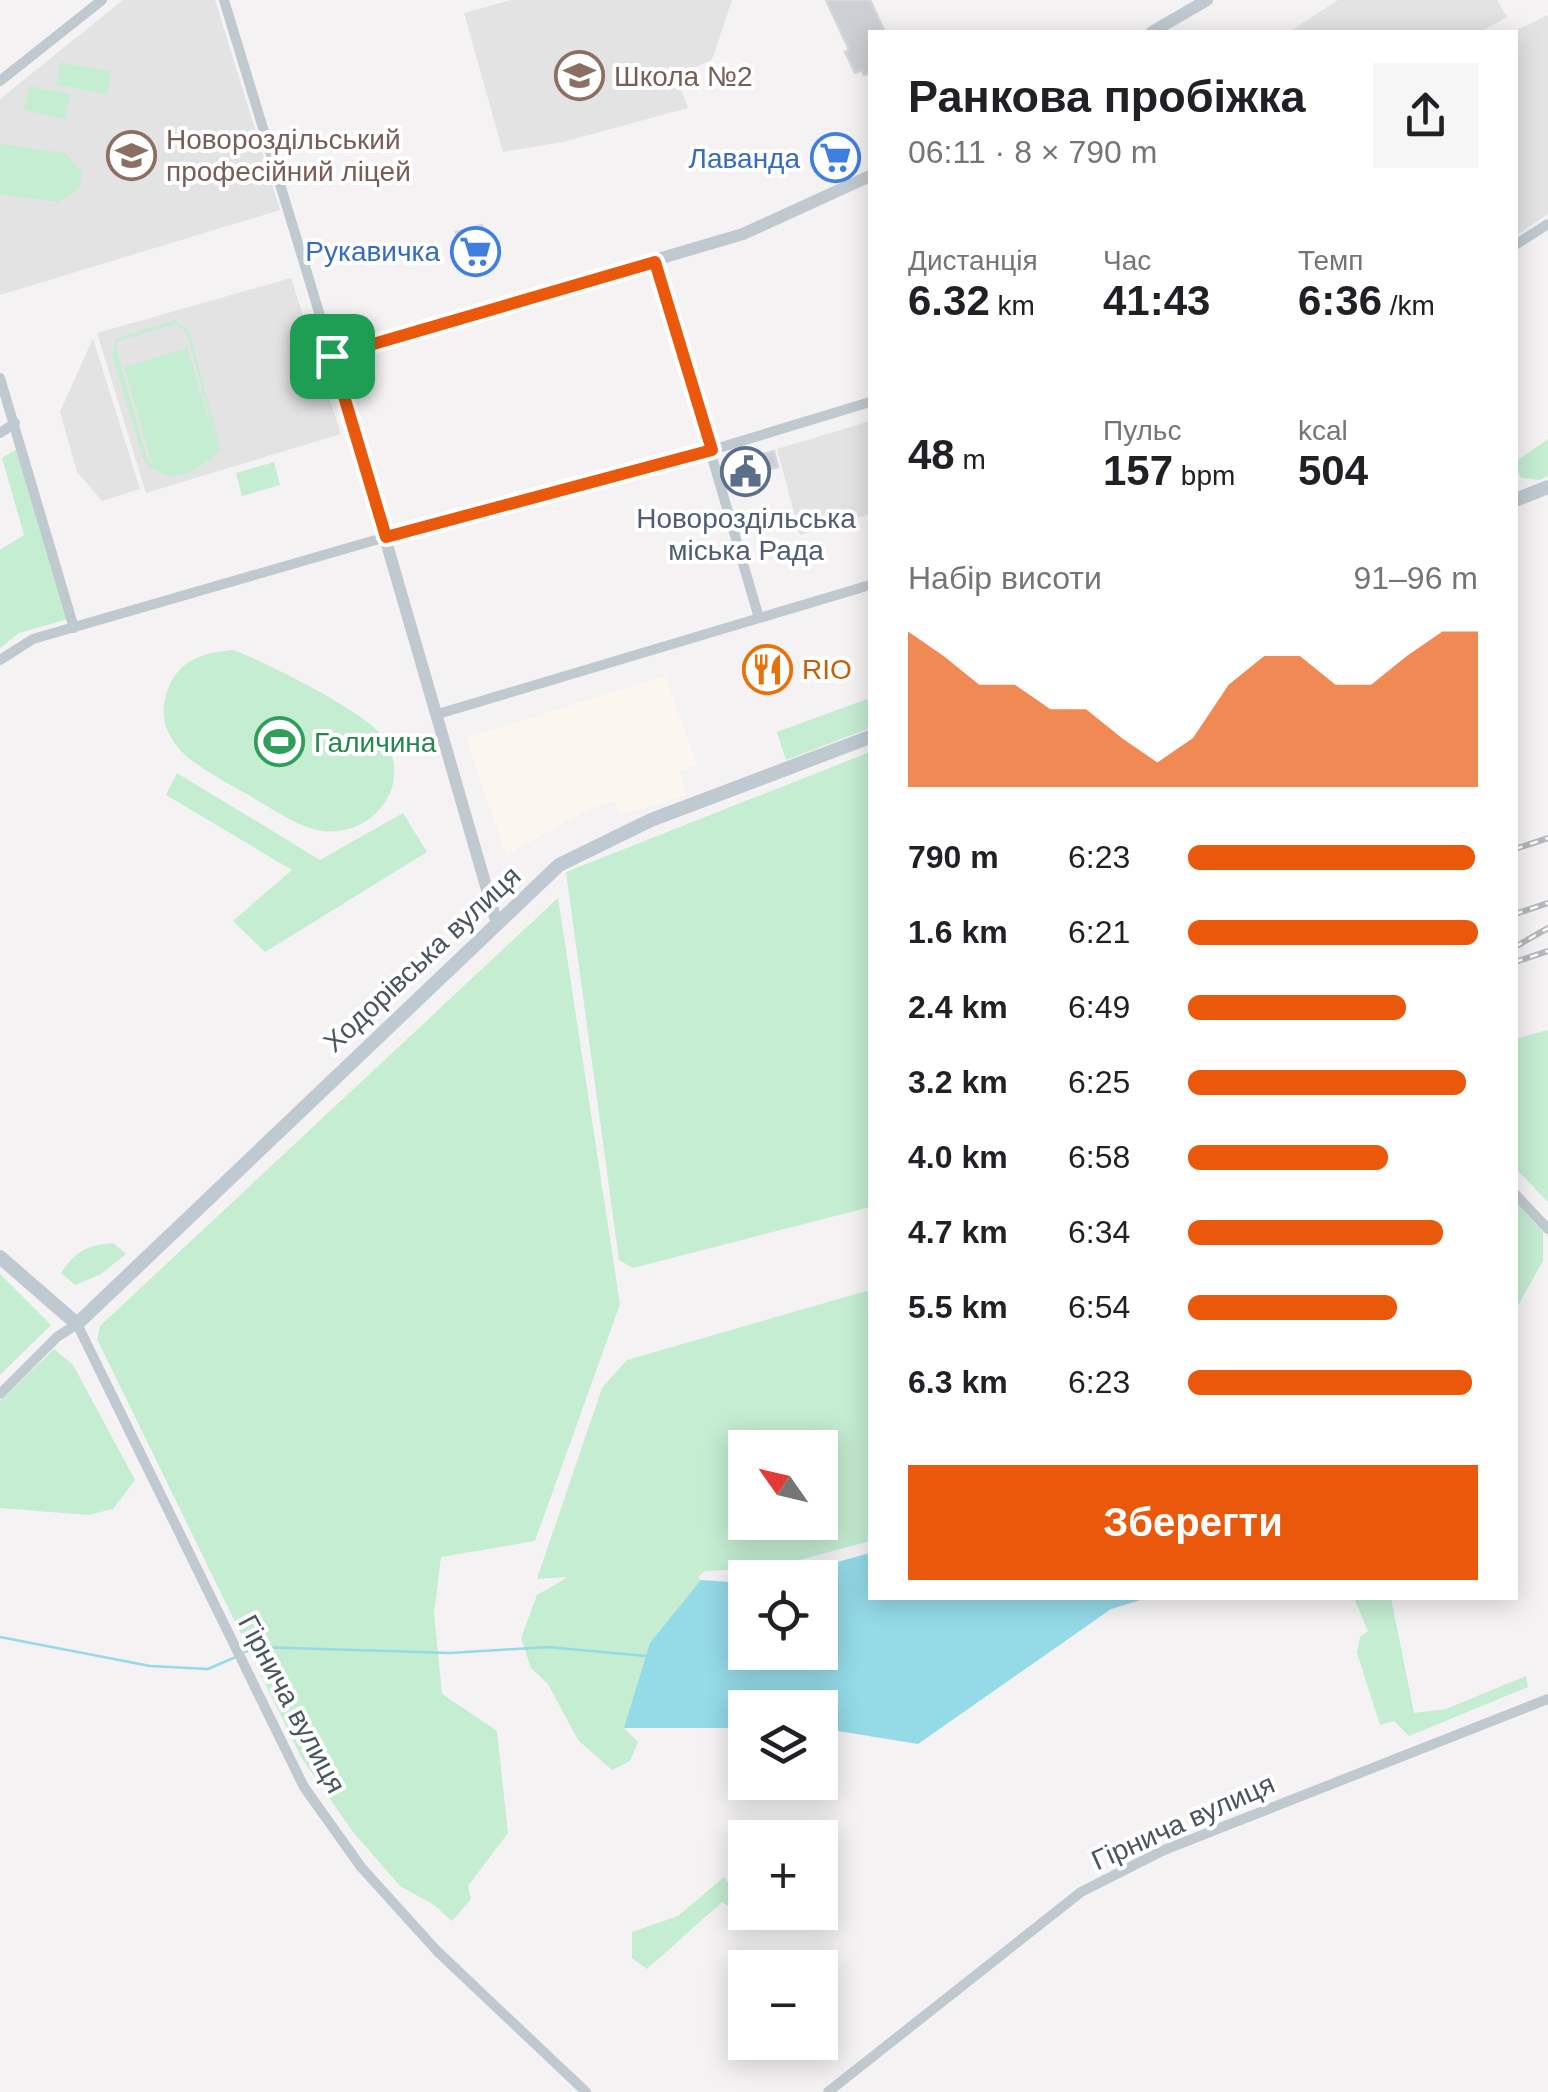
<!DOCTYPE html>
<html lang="uk">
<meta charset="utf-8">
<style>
body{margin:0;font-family:Helvetica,sans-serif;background:#f6f6f6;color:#202124;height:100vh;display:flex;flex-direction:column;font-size:38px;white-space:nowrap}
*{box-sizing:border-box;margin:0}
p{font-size:32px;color:#757577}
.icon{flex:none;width:55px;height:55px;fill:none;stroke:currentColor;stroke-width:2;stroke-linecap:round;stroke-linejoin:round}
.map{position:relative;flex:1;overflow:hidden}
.panel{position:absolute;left:868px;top:30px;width:650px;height:1570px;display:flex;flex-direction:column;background:#fff;border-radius:0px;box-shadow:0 5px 25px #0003}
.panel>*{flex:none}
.needle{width:65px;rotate:304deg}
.tools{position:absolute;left:728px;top:1430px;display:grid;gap:20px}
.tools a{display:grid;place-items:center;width:110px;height:110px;border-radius:0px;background:#fff;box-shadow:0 5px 25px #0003;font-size:50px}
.pin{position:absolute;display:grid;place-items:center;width:85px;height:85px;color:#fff;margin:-42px;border-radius:20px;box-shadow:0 5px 15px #0006}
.round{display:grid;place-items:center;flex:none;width:105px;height:105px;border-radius:0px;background:#f6f6f6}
.headline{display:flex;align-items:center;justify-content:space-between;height:170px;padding:0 40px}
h1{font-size:45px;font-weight:800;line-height:75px}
.metrics{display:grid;grid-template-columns:repeat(3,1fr);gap:15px;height:170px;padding:10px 40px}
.metrics div{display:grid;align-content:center}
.metrics b{font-size:42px;font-weight:800}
.metrics small{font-size:28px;font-weight:400}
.metrics p{font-size:28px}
.chart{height:280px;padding:20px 40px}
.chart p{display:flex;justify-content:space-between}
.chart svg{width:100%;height:180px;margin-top:10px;fill:#ea580c;opacity:.7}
.button{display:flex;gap:20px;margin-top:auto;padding:20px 40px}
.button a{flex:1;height:115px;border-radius:0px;background:#ea580c;color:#fff;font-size:40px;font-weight:800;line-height:115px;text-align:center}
ul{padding:0 40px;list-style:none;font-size:32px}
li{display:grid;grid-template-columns:160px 120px 1fr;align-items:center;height:75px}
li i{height:25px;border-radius:12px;background:#ea580c}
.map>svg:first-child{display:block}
</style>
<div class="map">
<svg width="1548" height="2092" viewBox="0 0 1548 2092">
<rect width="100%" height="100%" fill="#f4f2f2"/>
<path fill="#fcf7ee" d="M665 676 697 765 679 771 687 795 620 815 615 801 589 809 506 855 466 738Z"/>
<path fill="#e4e3e3" d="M123 0H215L280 210 0 295V99Z
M511 0H732L712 60 676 75 688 108 563 142 503 152 464 13Z
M1338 0H1497L1507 17 1480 32H1289Z
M1548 15V214L1515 236 1513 32Z
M291 278 341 434 146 493 97 333Z
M93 338 140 489 102 501 77 472 60 412Z
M870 421V514L800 535 777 449Z"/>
<path fill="#c4edd2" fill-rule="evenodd" d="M60 62 111 71 107 94 56 85Z
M29 86 70 94 65 119 24 110Z
M0 144 65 153 82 172 79 189 58 202 0 194Z
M176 320 189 331 220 447 215 456 189 473 171 477 150 468 144 460 112 355 116 338ZM176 324 187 333 217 445 187 348 124 367 153 466 147 459 116 348 118 341Z
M1548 439V476L1539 480 1521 478 1515 462Z
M17 449 68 619 19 633 0 648V550L24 535 2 458Z
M274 462 280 485 242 496 236 473Z
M233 650C264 661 367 712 384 738 418 791 362 848 307 827 286 819 266 805 247 794 204 770 144 743 170 684 182 658 208 652 233 650Z
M870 698V728L786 760 777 732Z
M870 752V1207L633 1268 619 1260 566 872Z
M177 773 320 860 403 813 427 852 265 952 233 921 292 870 166 795Z
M558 898 620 1304 535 1541 441 1557 434 1613 442 1694 497 1731 508 1833 468 1886 471 1899 452 1921 434 1905 400 1886 353 1832 301 1757 97 1339 100 1326Z
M1548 1030V1202L1515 1168V1039Z
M1515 1201 1543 1232V1261L1515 1311Z
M113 1243 126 1254 101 1274 75 1285 61 1273C76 1251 87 1245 113 1243Z
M0 1274 51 1325 0 1375Z
M870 1290V1541L769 1568 705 1571 698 1577 701 1580 624 1728 638 1742 630 1761 612 1770 578 1740 548 1684 531 1668 521 1638 537 1595 568 1577 537 1579 602 1388 627 1360ZM745 1448H820V1522H745Z
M54 1349 73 1365 135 1480 113 1509 88 1515 0 1508V1401Z
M1354 1598H1391L1414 1713 1446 1709 1526 1676 1528 1687 1409 1736 1394 1721 1380 1725 1357 1653 1360 1637 1368 1631Z
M724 1877 744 1906 738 1912 722 1902 647 1969 632 1958V1932L678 1916Z"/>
<path fill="#94dae7" d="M870 1553V1598H1147L1111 1609 918 1744 820 1728V1708H745V1728H624L650 1643 701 1580 745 1583V1652H820V1578L783 1577Z"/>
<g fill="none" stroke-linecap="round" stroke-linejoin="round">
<path stroke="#94dae7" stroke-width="2.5" d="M0 1637 150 1666 208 1669 238 1656
M245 1652 257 1647 450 1653 548 1647 646 1656"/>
</g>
<path fill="#cccfd3" stroke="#d6d8dc" stroke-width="2.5" d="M826 0H870L885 32H870V73L864 75 862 70 855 73 845 52 849 50Z
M482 225 496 257 461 267 455 245 460 244 456 232Z
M774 451 778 467 748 475 751 483 733 488 727 464Z
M777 648 785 688 766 694 751 657Z"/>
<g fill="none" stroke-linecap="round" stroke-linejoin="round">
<path stroke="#c0c9cf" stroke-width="10" d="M224 0 332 355
M0 81 102 0
M1515 245 1548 224
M655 262 759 618
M0 378 74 628
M0 433 15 423
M0 660 33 639 386 537 712 450 870 402
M438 714 870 585
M1515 1194 1548 1229
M0 1394 57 1337 77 1324 304 1787 361 1867 437 1951 586 2092
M828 2092 1081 1892 1164 1850 1548 1699"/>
<path stroke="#c0c9cf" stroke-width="12" d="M1152 32 1207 0
M497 924 332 355 743 234 870 176"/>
<path stroke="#bfc9d1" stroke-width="14" d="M1515 500 1548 487
M0 1257 77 1324 559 865 651 820 870 737"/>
<defs>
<path id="rail" d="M1515 849 1548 838
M1515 914 1548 903
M1515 947 1548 928
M1515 962 1548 951"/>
</defs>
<use href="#rail" stroke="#b4b7bb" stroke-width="6"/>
<use href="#rail" stroke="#fff" stroke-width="2.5" stroke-dasharray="8" stroke-linecap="butt"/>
</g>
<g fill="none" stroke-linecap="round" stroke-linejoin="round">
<defs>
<path id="route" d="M655 262 712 450 386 537 332 356Z"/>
</defs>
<use href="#route" stroke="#fff" stroke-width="20"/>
<use href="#route" stroke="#ea580c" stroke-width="12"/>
</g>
<defs>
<symbol id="school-ring" viewBox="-11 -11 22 22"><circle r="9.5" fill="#fff" stroke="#8d6e63" stroke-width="1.5"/><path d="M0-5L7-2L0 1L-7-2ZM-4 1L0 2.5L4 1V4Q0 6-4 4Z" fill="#8d6e63"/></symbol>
<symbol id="university-ring" viewBox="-11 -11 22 22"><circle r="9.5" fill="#fff" stroke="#8d6e63" stroke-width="1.5"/><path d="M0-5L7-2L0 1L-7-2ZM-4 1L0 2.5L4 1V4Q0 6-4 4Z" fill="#8d6e63"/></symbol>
<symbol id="supermarket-ring" viewBox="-11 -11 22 22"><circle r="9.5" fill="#fff" stroke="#3f7fe0" stroke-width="1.5"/><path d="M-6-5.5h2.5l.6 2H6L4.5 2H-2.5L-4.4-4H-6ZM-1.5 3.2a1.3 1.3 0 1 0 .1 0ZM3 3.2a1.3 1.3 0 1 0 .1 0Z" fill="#3f7fe0"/></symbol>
<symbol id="civic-ring" viewBox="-11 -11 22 22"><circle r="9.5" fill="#fff" stroke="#5c6f8a" stroke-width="1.5"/><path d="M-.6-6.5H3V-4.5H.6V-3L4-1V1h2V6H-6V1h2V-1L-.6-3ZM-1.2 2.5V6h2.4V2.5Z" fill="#5c6f8a"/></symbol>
<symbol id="restaurant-ring" viewBox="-11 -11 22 22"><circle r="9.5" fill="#fff" stroke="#e8710a" stroke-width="1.5"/><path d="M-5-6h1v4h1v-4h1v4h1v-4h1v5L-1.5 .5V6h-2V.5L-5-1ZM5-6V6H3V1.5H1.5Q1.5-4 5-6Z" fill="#e8710a"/></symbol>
<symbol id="stadium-ring" viewBox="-11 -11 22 22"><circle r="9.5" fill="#fff" stroke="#2e9e5b" stroke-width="1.5"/><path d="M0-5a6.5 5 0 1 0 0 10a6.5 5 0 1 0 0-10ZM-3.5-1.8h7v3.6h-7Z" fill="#2e9e5b"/></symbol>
</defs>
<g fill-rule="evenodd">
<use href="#school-ring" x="552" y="48" width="55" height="55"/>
<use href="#university-ring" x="104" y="128" width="55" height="55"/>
<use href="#supermarket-ring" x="808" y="130" width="55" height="55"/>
<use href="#supermarket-ring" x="448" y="224" width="55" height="55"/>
<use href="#civic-ring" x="718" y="444" width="55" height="55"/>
<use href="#restaurant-ring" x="740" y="642" width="55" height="55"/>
<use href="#stadium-ring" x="252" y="714" width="55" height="55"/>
</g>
<g text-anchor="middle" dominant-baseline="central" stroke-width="8" stroke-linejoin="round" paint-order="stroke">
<g font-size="28" fill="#785e54" stroke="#fff" text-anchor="start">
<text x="614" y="76">Школа №2</text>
<text x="166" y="139">Новороздільський<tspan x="166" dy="32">професійний ліцей</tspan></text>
</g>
<g font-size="28" fill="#366cbe" stroke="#fff" text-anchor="end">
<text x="800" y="158">Лаванда</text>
<text x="440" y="251">Рукавичка</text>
</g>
<g font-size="28" fill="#4e5e75" stroke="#fff">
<text x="746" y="518">Новороздільська<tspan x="746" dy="32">міська Рада</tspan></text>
</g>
<g font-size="28" fill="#c56008" stroke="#fff" text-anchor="start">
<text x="802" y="669">RIO</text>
</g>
<g font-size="28" fill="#27864d" stroke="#fff" text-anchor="start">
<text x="314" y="742">Галичина</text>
</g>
<g font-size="28" fill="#4a565e" stroke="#fff">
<text transform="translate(422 959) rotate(-43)">Ходорівська вулиця</text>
<text transform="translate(292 1704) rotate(62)">Гірнича вулиця</text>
<text transform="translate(1183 1822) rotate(-24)">Гірнича вулиця</text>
</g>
</g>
</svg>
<div class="tools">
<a><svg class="needle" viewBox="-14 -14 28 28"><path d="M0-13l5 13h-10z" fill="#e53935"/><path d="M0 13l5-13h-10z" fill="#757577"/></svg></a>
<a><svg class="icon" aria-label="locate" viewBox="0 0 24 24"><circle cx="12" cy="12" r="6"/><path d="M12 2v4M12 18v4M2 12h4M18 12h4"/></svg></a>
<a><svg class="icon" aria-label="layers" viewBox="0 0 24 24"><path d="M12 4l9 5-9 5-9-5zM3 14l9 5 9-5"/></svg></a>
<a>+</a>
<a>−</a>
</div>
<div class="pin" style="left:332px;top:356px;background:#1e9e55"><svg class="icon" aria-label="arrive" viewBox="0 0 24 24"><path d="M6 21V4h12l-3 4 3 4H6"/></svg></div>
<section class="panel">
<div class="headline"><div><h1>Ранкова пробіжка</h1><p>06:11 · 8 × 790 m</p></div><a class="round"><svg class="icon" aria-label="share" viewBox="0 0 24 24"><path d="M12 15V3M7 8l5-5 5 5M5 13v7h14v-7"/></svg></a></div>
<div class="metrics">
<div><p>Дистанція</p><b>6.32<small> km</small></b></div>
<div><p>Час</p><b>41:43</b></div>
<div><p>Темп</p><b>6:36<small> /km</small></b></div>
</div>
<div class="metrics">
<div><b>48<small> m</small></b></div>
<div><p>Пульс</p><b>157<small> bpm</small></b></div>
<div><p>kcal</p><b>504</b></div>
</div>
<div class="chart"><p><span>Набір висоти</span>91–96 m</p>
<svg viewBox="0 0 160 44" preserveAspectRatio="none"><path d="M0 44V6L10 12L20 19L30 19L40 25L50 25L60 32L70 38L80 32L90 19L100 12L110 12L120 19L130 19L140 12L150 6L160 6V44z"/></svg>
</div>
<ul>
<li><b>790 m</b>6:23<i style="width:99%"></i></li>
<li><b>1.6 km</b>6:21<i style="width:100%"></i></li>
<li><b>2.4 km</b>6:49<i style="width:75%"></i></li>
<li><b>3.2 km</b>6:25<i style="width:96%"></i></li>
<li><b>4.0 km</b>6:58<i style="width:69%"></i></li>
<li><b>4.7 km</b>6:34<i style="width:88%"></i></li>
<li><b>5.5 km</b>6:54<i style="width:72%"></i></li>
<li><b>6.3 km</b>6:23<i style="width:98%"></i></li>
</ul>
<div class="button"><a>Зберегти</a></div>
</section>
</div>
